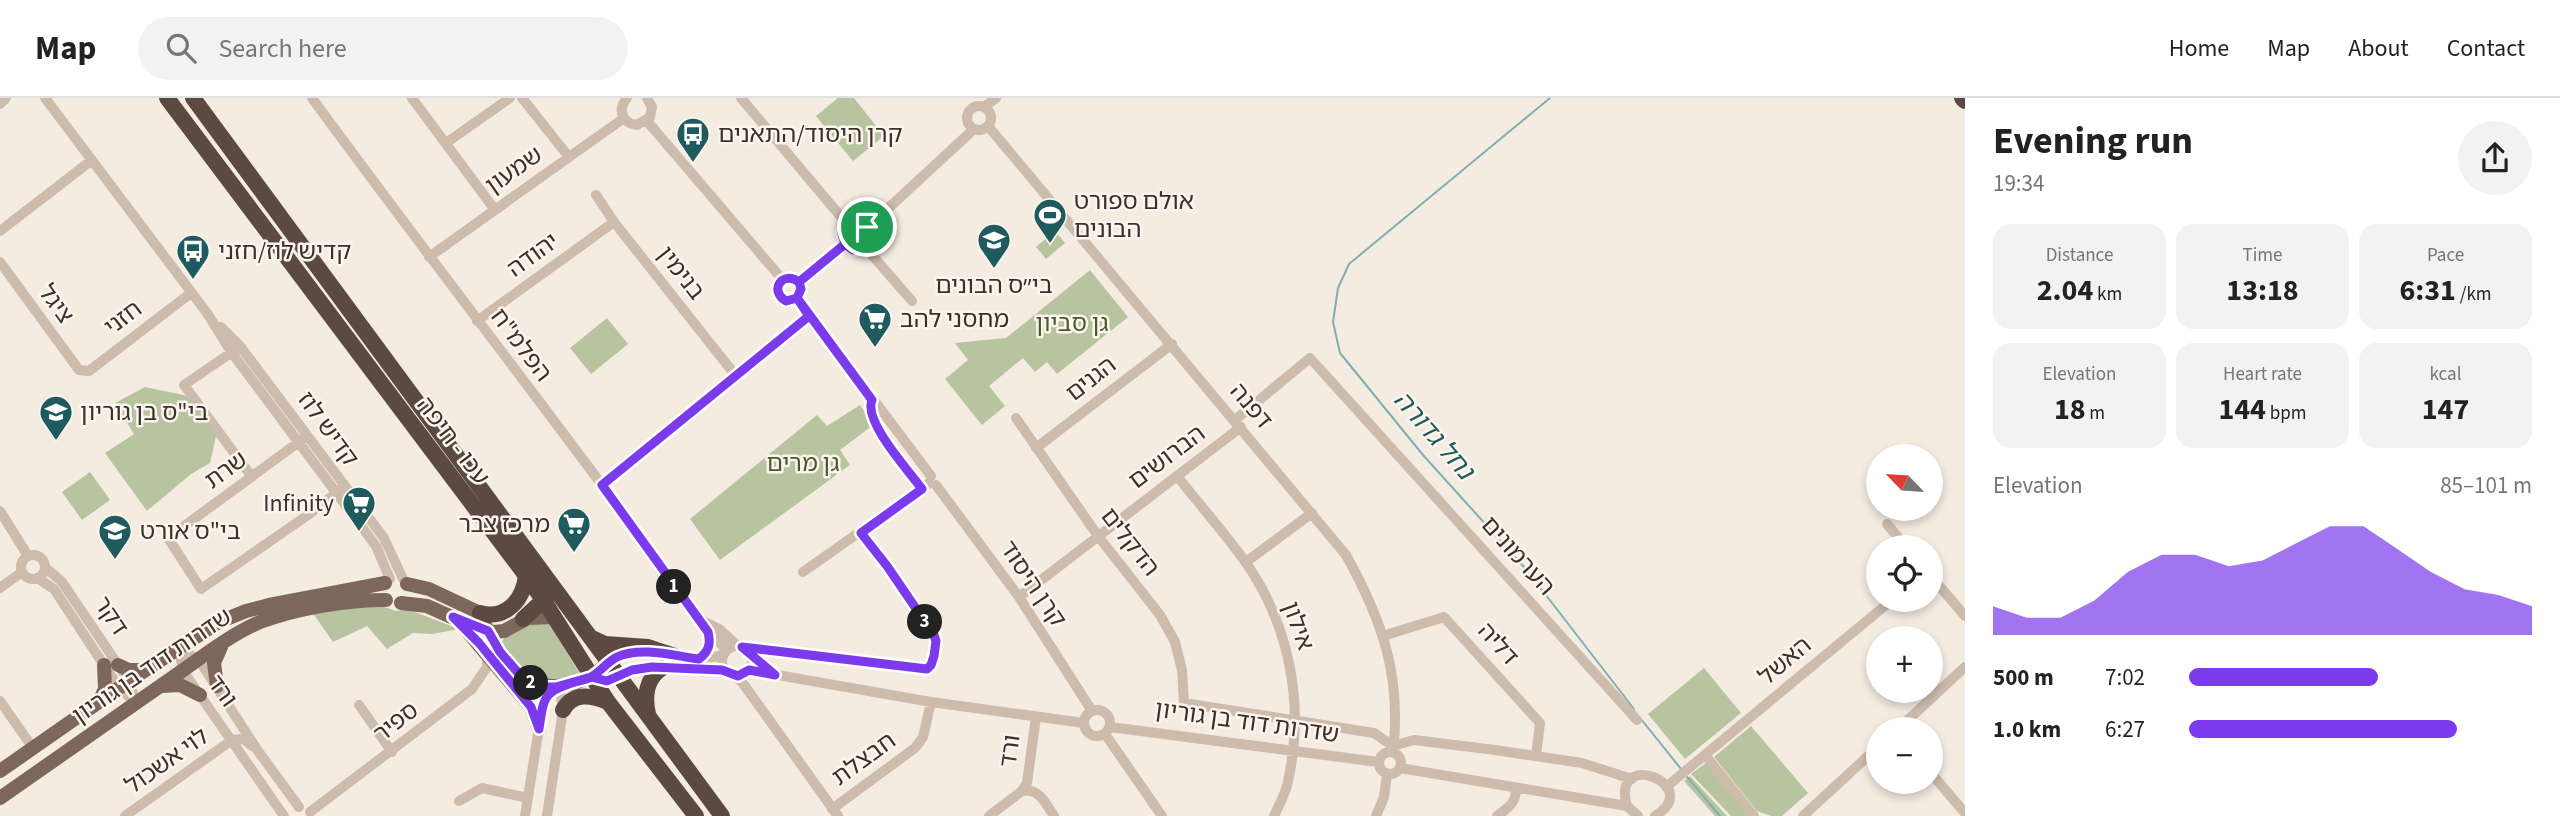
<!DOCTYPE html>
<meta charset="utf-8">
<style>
body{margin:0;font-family:"Source Sans 3","Noto Sans Hebrew",sans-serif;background:#f2f2f2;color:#222;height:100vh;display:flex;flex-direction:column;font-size:26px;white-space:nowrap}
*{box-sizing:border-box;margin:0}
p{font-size:23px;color:#767676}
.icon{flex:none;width:38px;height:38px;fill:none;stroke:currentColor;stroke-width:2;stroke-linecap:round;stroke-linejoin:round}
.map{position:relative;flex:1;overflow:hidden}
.side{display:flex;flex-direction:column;background:#fff;width:595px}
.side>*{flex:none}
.needle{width:46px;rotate:295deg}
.tools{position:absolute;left:1866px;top:346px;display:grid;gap:14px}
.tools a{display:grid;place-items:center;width:77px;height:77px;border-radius:50%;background:#fff;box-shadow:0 4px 10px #0003;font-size:35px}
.pin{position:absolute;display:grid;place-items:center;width:60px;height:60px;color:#fff;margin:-30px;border:4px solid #fff;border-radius:50%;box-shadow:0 2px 7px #0007}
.km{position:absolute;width:35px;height:35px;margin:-18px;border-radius:50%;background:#222;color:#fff;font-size:19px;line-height:35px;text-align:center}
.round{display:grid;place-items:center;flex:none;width:74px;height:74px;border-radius:37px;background:#f2f2f2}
.summary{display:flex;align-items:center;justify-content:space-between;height:119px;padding:0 28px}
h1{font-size:38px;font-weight:700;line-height:52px}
.stats{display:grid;grid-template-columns:repeat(3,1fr);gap:10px;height:119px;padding:7px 28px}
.stats div{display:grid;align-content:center;border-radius:18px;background:#f2f2f2;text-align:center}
.stats b{font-size:30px;font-weight:700}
.stats small{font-size:19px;font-weight:400}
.stats p{font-size:19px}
.chart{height:196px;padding:14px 28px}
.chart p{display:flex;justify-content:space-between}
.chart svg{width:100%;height:126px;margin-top:7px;fill:#7c3aed;opacity:.7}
ul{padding:0 28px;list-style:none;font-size:23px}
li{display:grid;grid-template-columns:112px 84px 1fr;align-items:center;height:52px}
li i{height:18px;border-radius:9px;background:#7c3aed}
header{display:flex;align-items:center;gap:42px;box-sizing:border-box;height:98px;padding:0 35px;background:#fff;border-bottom:2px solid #e0e0e0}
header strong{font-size:33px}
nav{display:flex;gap:38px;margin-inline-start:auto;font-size:24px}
.search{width:490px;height:63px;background:#f2f2f2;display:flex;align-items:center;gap:18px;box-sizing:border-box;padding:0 24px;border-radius:38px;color:#767676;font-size:26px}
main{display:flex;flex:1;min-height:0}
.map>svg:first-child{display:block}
</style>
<header>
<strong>Map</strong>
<div class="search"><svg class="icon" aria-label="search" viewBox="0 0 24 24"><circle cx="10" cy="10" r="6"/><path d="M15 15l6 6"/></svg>Search here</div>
<nav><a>Home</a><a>Map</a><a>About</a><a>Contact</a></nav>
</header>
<main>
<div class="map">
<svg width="1965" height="718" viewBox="0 0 1965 718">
<rect width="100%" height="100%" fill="#f4ebe1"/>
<path fill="#b8c4a0" d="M838 0H854L884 38 853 63 816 18Z
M1055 133 1065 145 1046 161 1036 149Z
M1090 172 1128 219 1057 276 1047 264 1035 274 1023 260 989 288 1005 308 982 327 945 281 968 262 955 245 1006 240Z
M607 220 628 246 591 276 570 250Z
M145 289 188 298 216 338 210 365 191 376 147 413 105 355 134 336 115 305Z
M860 307 873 327 840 352 850 367 720 462 690 421 817 317 827 328Z
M90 374 110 402 82 422 62 394Z
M350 508H381L396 513 407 511 459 531 432 536 413 535 387 551 367 528 333 544 312 514Z
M549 524 581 578 558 585 529 581 501 546C509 525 530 527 549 524Z
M1704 570 1741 615 1685 661 1648 616Z
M1751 628 1808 695 1782 718H1771L1757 713 1714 659Z
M1706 665 1749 718H1731L1691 676Z
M1690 678 1727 718H1715L1684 683Z"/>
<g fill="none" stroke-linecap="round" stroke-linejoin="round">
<path stroke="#7fb0b2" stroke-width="2" d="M1550 0 1349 166 1338 190 1333 224 1340 255 1423 357 1525 470 1634 611
M1641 621 1681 671
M1687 679 1720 718"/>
<path stroke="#cdbbac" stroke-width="10" d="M45 0 207 215 232 255 376 448 390 481
M312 0C407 130 506 258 602 387 643 442 677 505 727 552
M412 0 495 112
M522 0 569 59
M627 0C617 12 622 25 637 27L650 19 652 9 647 0
M741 0 847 126
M0 6 6 0
M967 20a12 12 0 1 1 24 0a12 12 0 1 1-24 0Z
M984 9 996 0
M647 23 782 181
M988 28 1346 457C1382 522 1402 578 1393 654
M446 45 510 0
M596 97 614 124 736 278
M842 138a14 14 0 1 1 28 0a14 14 0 1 1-28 0Z
M868 129 974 31
M0 133 92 62
M865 149 912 203
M429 159 624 20
M0 164 79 272 89 273 191 195
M777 191a12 12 0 1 1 24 0a12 12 0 1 1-24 0Z
M799 184 845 146
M797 200 931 378
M477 223 614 124
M221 229 240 248 384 440 403 481
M238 250 184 287 252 379
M872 302C863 323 909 373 922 391
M1016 320 1098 438 1160 517 1175 544 1182 572 1184 605 1374 635 1393 648
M1235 322 1310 260 1637 622
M307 338 168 440 201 491 308 417 344 389
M1036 350 1172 246
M1177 378C1199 406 1223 433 1244 462 1290 526 1305 608 1288 683 1286 695 1279 707 1274 718
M602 387 809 218
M936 387 1019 499 1092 613
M0 413 28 458
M1887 426 1907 450
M21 469a12 12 0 1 1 24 0a12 12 0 1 1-24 0Z
M1246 464 1312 415
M45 469 62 484 118 567 129 583 136 605
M803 474 929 385
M1930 477 1965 518
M37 480 54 491 119 590 136 605
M0 490 22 474
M1019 499 1241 329
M699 521 719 531 738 548
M1383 538 1444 519 1540 625 1536 658
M722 563a15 15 0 1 1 30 0a15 15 0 1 1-30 0Z
M742 549 927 571 930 569 936 551 934 537 887 468 861 434
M179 550 199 562 258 653 299 709
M179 550 183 573 284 718
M672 558C689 561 708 563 724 556
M610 563 623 557 645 555
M749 572 931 604 1084 625
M733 577 742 584 752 598 838 718
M591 579 607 583 632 572 652 569 727 574
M0 603 33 650
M359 607 392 654
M1084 625a13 13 0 1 1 26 0a13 13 0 1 1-26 0Z
M1110 629 1378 664
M1897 632 1965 569
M1105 636 1162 718
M1393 648 1414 642 1495 652 1582 665 1632 681
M1379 665a11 11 0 1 1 22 0a11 11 0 1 1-22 0Z
M1705 657 1754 718
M1400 670 1627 708
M1930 674 1965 715
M1666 689 1892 502
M1022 693C1040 690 1045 705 1054 718
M459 703 482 690 528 700
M832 711 915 650 923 639 931 604
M310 714 472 591 487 569V556
M125 718 232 642 244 641 252 648
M525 718 542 611 547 599 556 589 561 598 563 612 547 718
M989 718 1022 693 1027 685 1036 619
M1376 718 1384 699 1387 676
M1497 718C1508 710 1516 705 1516 691
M1638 718 1627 708C1610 649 1706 687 1655 718
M1803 718 1878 649"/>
<path stroke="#7d675c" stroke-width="14" d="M407 486 429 491 480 515C485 524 487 535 493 545 519 584 543 599 588 580 596 577 603 568 610 563
M401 505 427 508 476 530 494 534 504 533 528 520 554 519
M462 527 531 609 539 631
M118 567 129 572H146
M162 588 180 587 200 597
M217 588 214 565 221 549
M99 604 105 591 104 567
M0 673 129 583 219 524 246 513 269 507 385 485
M0 700C55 661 111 623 166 584 196 564 227 538 260 524 298 510 345 502 386 502"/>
<path stroke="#5c4a42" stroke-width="16" d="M167 0 521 471 544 503 608 604 696 718
M193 0 722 718
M1962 0 1965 3
M480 515C505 522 523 503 526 478
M523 521 549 497
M592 540 605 546 648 549 678 559
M563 612C573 594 591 597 608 604
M648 616C644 598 646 579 664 569"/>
</g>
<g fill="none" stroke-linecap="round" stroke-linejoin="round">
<defs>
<path id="route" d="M867 129 870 141 865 149 853 152 845 146 799 184 801 191 797 200 809 218 602 387 708 534C711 546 709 553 699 561 675 558 641 548 617 559 607 564 600 574 591 579 587 582 580 582 575 584 543 594 544 598 539 631L531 609 479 545 453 519 488 533 500 554 520 577 528 583 544 589H556L591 579 607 583 632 572 652 569 722 572 738 578 749 572 775 577 742 549 927 571 931 567 934 558 936 543 934 537 887 468 861 435 922 391C908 372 863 323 872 302L797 200 786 203C768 192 783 172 799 184L845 146 842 135 848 126 859 124 867 129"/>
</defs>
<use href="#route" stroke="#fff" stroke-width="14"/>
<use href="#route" stroke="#7c3aed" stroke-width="9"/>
</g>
<defs>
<symbol id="bus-pin" viewBox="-11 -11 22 30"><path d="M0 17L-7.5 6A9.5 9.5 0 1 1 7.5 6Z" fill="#1f5a5e" stroke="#fbf5ee"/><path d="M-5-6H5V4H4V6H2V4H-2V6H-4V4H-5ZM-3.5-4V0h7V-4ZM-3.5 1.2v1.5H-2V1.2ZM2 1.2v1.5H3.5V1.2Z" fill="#fff"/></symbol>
<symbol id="stadium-pin" viewBox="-11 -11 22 30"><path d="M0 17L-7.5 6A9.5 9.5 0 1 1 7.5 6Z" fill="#1f5a5e" stroke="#fbf5ee"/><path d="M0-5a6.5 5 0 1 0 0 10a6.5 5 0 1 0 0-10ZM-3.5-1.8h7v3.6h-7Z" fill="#fff"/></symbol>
<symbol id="school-pin" viewBox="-11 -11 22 30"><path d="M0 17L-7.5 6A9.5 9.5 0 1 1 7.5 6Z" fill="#1f5a5e" stroke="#fbf5ee"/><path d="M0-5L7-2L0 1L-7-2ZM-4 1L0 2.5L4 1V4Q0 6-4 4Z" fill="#fff"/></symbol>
<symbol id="supermarket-pin" viewBox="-11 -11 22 30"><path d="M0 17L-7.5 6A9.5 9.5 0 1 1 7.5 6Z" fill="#1f5a5e" stroke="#fbf5ee"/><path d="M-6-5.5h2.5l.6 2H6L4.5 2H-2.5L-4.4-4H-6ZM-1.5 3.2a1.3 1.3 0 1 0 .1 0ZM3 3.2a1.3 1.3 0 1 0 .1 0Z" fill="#fff"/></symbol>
</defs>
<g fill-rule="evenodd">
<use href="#bus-pin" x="674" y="17" width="38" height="52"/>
<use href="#stadium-pin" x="1031" y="98" width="38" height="52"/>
<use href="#school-pin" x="975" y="123" width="38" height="52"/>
<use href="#bus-pin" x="174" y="134" width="38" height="52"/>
<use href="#supermarket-pin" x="856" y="202" width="38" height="52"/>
<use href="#school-pin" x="37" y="295" width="38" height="52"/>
<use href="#supermarket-pin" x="340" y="386" width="38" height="52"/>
<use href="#supermarket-pin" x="555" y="407" width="38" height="52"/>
<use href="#school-pin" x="96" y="414" width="38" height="52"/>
</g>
<g text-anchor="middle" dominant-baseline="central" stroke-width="5" stroke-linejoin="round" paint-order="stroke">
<g font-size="24" fill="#3b302b" stroke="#fbf5ee" text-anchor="start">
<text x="718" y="36">קרן היסוד/התאנים</text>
<text x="1074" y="103">אולם ספורט<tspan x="1074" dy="28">הבונים</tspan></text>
<text x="218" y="153">קדיש לוז/חזני</text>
<text x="994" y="187" text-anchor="middle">בי״ס הבונים</text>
<text x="900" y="221">מחסני להב</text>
<text x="80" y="314">בי"ס בן גוריון</text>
<text x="334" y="405" text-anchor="end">Infinity</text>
<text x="550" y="426" text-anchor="end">מרכז צבר</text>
<text x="140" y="433">בי"ס אורט</text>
</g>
<g font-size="24" fill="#3b302b" stroke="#fbf5ee">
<text transform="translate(514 72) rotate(-35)">שמעון</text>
<text transform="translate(533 157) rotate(-36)">יהודה</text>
<text transform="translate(681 175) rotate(52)">בנימין</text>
<text transform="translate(56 206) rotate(54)">ציגל</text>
<text transform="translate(123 220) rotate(-37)">חזני</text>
<text transform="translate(521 247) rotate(53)">הפלמ"ח</text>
<text transform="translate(1091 281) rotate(-38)">הגנים</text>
<text transform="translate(1251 308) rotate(50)">דפנה</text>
<text transform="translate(328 331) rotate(54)">קדיש לוז</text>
<text transform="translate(453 343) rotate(53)">עכו - חיפה</text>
<text transform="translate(1167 359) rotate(-37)">הברושים</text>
<text transform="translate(226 372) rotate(-36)">שרת</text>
<text transform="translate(1130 444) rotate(52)">הדקלים</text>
<text transform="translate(1518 458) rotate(48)">הערמונים</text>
<text transform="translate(1033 486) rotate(56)">קרן היסוד</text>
<text transform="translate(111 518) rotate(56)">דקר</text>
<text transform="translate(1298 528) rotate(70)">אילון</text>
<text transform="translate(1498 546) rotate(48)">דליה</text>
<text transform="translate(1785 563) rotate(-40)">האשל</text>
<text transform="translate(152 568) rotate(-34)">שדרות דוד בן גוריון</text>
<text transform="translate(222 593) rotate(54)">ורד</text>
<text transform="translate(396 624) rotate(-38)">ספיר</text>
<text transform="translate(1247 624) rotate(8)">שדרות דוד בן גוריון</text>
<text transform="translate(1010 653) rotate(-82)">ורד</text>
<text transform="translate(864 661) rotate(-36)">חבצלת</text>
<text transform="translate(167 663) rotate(-35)">לוי אשכול</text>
</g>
<g font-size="24" fill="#4a5a2e" stroke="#fbf5ee">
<text x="1072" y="225">גן סביון</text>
<text x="803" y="365">גן מרים</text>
</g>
<g font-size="26" font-style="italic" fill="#1f5a5e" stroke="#fbf5ee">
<text transform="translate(1434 337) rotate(49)">נחל גדורה</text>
</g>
</g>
</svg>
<div class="tools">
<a><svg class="needle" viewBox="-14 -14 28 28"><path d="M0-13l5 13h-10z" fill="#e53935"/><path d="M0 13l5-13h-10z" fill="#767676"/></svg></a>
<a><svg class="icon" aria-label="locate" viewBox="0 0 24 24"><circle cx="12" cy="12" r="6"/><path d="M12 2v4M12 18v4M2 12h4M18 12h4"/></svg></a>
<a>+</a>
<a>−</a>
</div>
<div class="pin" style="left:867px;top:129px;background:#1e9e55"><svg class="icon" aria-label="arrive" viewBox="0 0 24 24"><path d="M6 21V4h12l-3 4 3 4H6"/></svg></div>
<b class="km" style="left:674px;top:489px">1</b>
<b class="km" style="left:531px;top:585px">2</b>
<b class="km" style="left:925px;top:524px">3</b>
</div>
<section class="side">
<div class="summary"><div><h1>Evening run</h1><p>19:34</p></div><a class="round"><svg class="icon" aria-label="share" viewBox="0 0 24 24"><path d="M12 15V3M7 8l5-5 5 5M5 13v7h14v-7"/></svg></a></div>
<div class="stats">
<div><p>Distance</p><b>2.04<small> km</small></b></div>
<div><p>Time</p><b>13:18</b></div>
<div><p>Pace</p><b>6:31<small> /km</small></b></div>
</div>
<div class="stats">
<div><p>Elevation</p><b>18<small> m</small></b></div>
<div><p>Heart rate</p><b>144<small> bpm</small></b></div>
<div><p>kcal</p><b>147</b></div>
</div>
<div class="chart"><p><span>Elevation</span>85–101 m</p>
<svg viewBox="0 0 160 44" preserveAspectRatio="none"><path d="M0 44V34L10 38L20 38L30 32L40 22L50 16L60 16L70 20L80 18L90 12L100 6L110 6L120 14L130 22L140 28L150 30L160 34V44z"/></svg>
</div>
<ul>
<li><b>500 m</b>7:02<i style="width:55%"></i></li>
<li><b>1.0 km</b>6:27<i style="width:78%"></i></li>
</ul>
</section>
</main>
